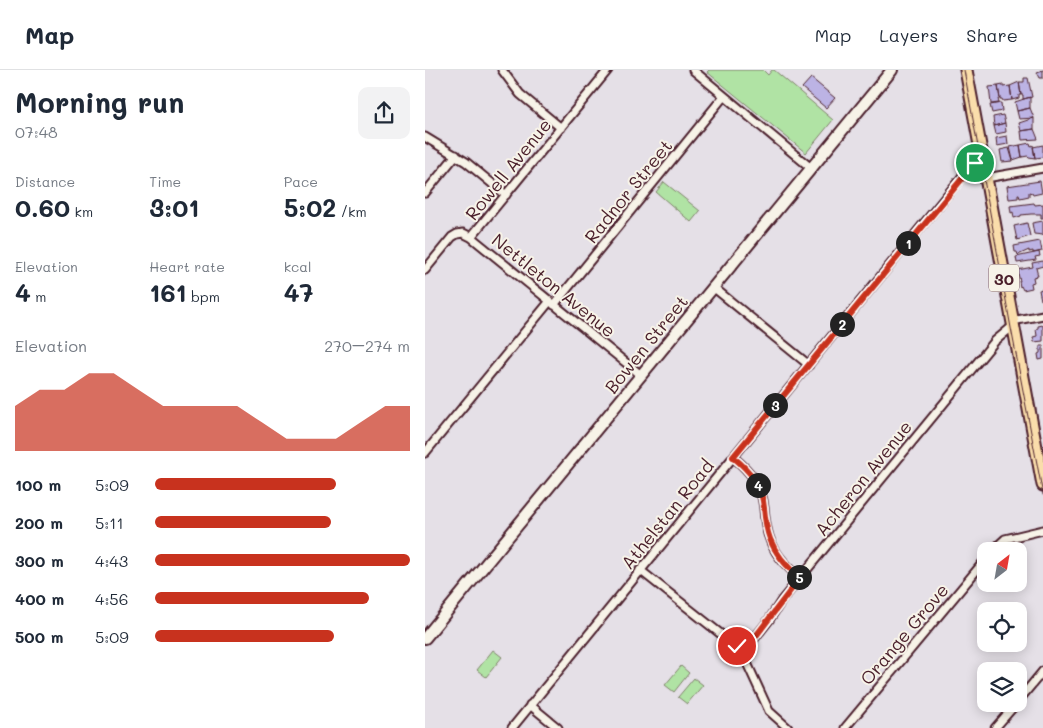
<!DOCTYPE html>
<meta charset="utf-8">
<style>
body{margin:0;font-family:Mali,sans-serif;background:#f2f2f3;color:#1f2937;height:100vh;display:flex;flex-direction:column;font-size:19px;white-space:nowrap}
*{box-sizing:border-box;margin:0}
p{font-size:16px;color:#747a83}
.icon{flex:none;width:28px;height:28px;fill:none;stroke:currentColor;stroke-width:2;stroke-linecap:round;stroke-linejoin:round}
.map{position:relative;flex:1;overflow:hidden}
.panel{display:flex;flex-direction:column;background:#fff;width:425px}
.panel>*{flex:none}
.needle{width:32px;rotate:31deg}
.tools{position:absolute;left:552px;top:472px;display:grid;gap:10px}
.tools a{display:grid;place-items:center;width:50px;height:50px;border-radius:10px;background:#fff;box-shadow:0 2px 12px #0003;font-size:25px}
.pin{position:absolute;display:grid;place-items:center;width:42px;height:42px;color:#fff;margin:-21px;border:2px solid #fff;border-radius:50%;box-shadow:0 1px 5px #0007}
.km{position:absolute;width:25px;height:25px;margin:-12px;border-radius:50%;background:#222;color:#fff;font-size:14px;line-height:25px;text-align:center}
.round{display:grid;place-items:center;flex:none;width:52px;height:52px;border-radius:10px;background:#f2f2f3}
.headline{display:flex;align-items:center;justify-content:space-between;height:85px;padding:0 15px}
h1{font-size:28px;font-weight:700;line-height:38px}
.metrics{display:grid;grid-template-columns:repeat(3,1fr);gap:8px;height:85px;padding:5px 15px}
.metrics div{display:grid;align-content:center}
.metrics b{font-size:25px;font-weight:700}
.metrics small{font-size:14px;font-weight:400}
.metrics p{font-size:14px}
.chart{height:140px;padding:10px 15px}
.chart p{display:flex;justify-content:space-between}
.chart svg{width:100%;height:90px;margin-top:5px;fill:#c8321e;opacity:.7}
ul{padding:0 15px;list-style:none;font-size:16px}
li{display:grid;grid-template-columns:80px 60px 1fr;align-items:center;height:38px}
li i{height:12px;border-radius:6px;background:#c8321e}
header{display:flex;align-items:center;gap:30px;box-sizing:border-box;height:70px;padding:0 25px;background:#fff;border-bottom:1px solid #e0e1e3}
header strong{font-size:24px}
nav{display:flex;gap:28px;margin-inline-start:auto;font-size:18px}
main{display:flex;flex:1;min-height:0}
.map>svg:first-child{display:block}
</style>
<header>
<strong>Map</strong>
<nav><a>Map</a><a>Layers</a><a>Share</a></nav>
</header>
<main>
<section class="panel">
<div class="headline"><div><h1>Morning run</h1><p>07:48</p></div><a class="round"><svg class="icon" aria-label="share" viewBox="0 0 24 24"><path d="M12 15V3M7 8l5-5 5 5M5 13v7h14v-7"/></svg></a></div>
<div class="metrics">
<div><p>Distance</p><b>0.60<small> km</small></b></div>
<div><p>Time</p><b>3:01</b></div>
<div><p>Pace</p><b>5:02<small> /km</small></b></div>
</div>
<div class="metrics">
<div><p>Elevation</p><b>4<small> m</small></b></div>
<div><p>Heart rate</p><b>161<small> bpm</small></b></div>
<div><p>kcal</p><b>47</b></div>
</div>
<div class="chart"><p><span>Elevation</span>270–274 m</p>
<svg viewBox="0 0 160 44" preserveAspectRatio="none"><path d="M0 44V22L10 14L20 14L30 6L40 6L50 14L60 22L70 22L80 22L90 22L100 30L110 38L120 38L130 38L140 30L150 22L160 22V44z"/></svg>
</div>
<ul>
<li><b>100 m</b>5:09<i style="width:71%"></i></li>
<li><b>200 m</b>5:11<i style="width:69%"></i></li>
<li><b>300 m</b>4:43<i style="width:100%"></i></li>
<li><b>400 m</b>4:56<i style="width:84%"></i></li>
<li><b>500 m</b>5:09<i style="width:70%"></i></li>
</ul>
</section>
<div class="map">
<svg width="618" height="658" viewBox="0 0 618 658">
<rect width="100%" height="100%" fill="#e5e0e7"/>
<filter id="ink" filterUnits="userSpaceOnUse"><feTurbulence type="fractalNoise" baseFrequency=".02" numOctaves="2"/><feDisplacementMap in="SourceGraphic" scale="10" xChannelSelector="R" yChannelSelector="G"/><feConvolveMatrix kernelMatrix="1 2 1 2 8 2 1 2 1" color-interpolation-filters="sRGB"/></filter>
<g filter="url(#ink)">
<path fill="#b0e3a4" stroke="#7d8168" d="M284 0H338L343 5 347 0H349L408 50 381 83 282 2Z
M239 112 275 141 266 152 231 122Z
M68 580 77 587 61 607 52 600Z
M256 596 264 603 249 622 240 615Z
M269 608 278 615 262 634 253 627Z"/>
<path fill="#bcb3e4" stroke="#4a1f2b" d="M618 0V8H615L612 2Z
M386 8 410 28 401 38 377 18Z
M599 8H603L607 27 598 29V25H596L594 12H599Z
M594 12 596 25H594V28L587 30 585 16Z
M578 15V17L585 16 587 30 578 31 577 29H575L573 16Z
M573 16 575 29H573L574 33 566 34 564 17Z
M605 27V38L592 41 590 32Z
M576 33 577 41 567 43 565 35Z
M605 38 609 48 594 49 592 41Z
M578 45 580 53 569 56 568 47Z
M609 48V59L596 61 594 53Z
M580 53 581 62 571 64 569 56Z
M609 59 613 69 597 70 596 61Z
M582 66 583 74 572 76 571 68Z
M605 73 606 76 608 75 610 88 604 87 603 86 597 87 595 75Z
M595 75 597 87 588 90 585 77Z
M618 75V87L610 88 608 77Z
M584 78 588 91 577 92 575 80Z
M615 111 617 123 608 125 607 123 604 122V126L595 128 594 125H593V128L584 129 582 116Z
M609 133 610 135 618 134V148H616V144H606L596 145V146L589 148 588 142 586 143 585 136Z
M618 151V165L609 164 607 153Z
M602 153 605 166 592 170 589 156Z
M615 171 617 181 608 183V181L604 182V180L593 185 592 182H590L589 176Z
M614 182 615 186 610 187 611 190 592 193 591 187Z
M618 191V196L611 198 613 206 608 207 609 212 606 213 607 218 598 220 596 216 595 217 594 211H595L592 200 608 197 607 193Z
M618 219V229L616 230 614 220Z
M618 255V271L609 272 608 267 612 266 611 259 613 258V256Z
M615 275H618V289L614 290 613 284 615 283Z"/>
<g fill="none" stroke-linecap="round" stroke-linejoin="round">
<defs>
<path id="street" d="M77 0 95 24 136 58
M268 0 386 98
M0 67 41 92 81 125
M561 108 618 98
M0 123 31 85
M46 167 216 305
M0 200 27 167 32 164 38 163 46 167 183 0
M288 217 384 295
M129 235 299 26
M587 251 618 245
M0 383 125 231
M308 387C325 401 337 415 339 438 340 450 341 461 346 472 352 487 363 497 375 508
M567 481 580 469 618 460
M215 500 316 580 344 641 363 658
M318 583 344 550 357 530 570 271 588 256
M594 630 618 601
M105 635 133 658
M87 658 545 97 550 93 557 90
M420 658 561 489
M570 658 591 634"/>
<path id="secondary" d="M0 568 467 0"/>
<path id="primary" d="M541 0 618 415"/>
</defs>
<use href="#street" stroke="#4a1f2b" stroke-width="11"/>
<use href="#secondary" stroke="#4a1f2b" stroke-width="14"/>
<use href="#primary" stroke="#4a1f2b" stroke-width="15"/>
<use href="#street" stroke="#f7f3e8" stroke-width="7"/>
<use href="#secondary" stroke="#f7f3e8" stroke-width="10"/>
<use href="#primary" stroke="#faddab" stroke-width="11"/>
<path stroke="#4a1f2b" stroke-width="1" d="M539 0 586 258 618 425"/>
</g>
</g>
<g fill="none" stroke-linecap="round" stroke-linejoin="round" filter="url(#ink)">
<defs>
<path id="route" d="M312 576 318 583 375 508C362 497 351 485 345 469 341 459 340 449 339 438 337 415 325 401 308 387L550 93"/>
</defs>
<use href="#route" stroke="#fff" stroke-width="10"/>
<use href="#route" stroke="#c8321e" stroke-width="6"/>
</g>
<g text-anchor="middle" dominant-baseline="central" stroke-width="4" stroke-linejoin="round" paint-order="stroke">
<rect fill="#f7f3e8" stroke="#7e5f64" stroke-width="1" x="564" y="194.5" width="30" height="27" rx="4"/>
<g font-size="16" font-weight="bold" fill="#4a1f2b">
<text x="579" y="208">30</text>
</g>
<g font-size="18" fill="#4a1f2b" stroke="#f7f3e8">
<text transform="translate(83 99) rotate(-51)">Rowell Avenue</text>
<text transform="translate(203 121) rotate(-51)">Radnor Street</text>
<text transform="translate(129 215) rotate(39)">Nettleton Avenue</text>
<text transform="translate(221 274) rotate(-51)">Bowen Street</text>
<text transform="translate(438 408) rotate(-51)">Acheron Avenue</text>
<text transform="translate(242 444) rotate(-51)">Athelstan Road</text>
<text transform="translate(479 564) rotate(-50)">Orange Grove</text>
</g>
</g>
</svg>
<div class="tools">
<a><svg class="needle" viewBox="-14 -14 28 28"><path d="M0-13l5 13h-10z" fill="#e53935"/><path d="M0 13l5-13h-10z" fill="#747a83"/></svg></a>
<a><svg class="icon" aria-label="locate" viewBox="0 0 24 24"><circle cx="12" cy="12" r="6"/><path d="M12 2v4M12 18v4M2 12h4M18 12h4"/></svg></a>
<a><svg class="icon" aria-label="layers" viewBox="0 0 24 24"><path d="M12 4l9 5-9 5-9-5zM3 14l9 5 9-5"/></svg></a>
</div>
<div class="pin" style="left:550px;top:93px;background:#1e9e55"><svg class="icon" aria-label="arrive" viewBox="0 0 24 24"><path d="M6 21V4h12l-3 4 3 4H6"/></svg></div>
<div class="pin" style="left:312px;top:576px;background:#d93025"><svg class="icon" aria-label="check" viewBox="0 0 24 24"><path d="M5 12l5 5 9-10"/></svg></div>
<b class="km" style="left:483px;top:173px">1</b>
<b class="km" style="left:417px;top:254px">2</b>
<b class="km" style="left:350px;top:335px">3</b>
<b class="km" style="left:333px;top:415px">4</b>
<b class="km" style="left:374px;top:507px">5</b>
</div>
</main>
